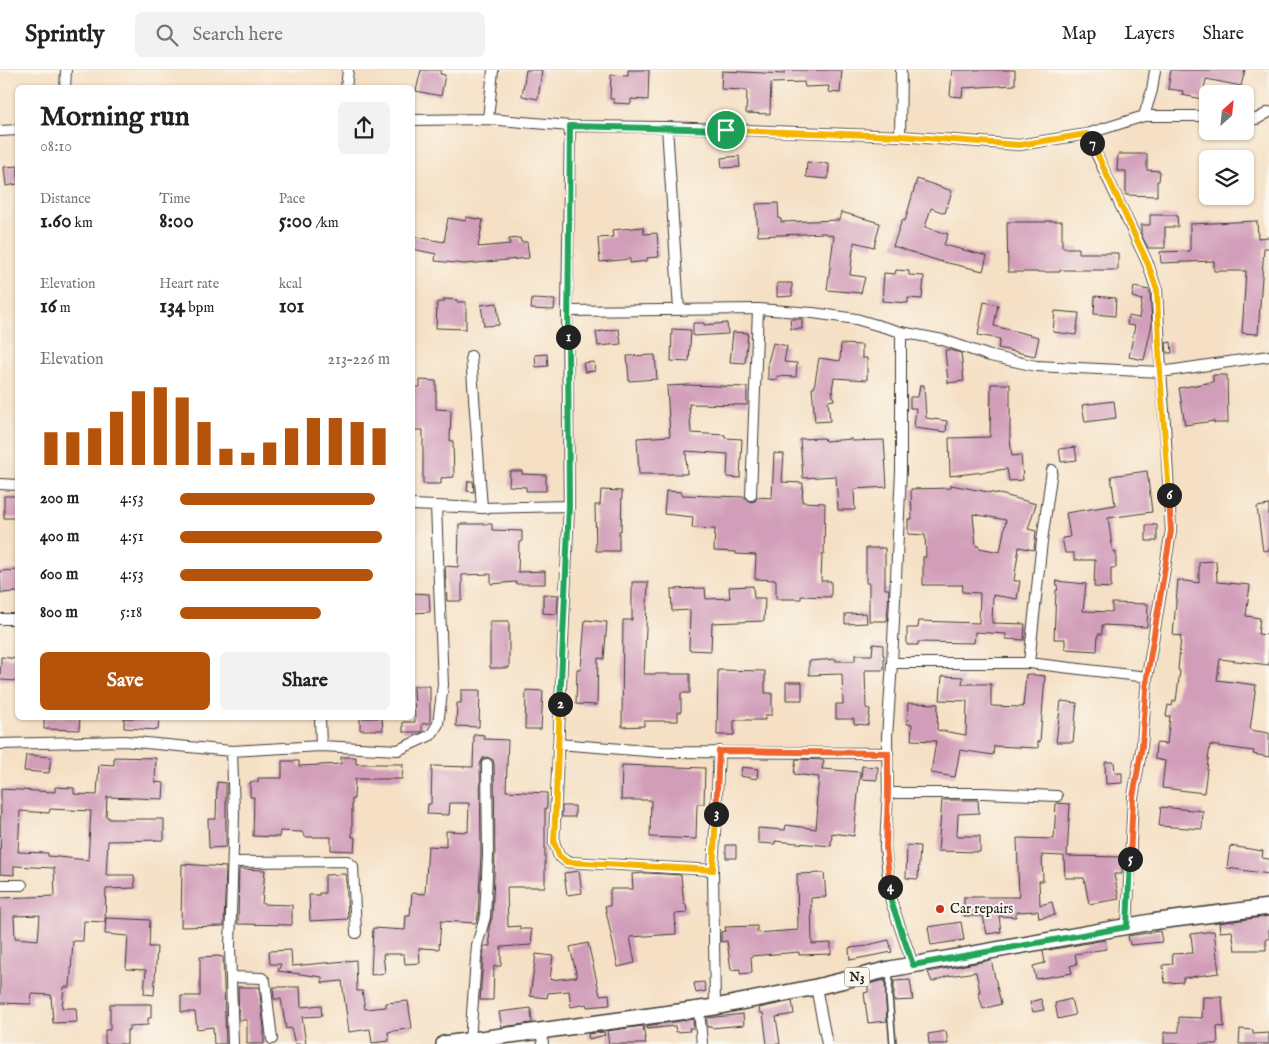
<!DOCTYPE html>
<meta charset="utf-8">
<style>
body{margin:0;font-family:"IM FELL English",serif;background:#f2f2f2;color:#222;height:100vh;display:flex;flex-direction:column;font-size:19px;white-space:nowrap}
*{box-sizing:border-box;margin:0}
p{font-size:16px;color:#767676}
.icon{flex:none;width:28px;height:28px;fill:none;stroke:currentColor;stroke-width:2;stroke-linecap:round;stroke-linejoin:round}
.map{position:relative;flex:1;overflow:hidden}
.details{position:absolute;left:15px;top:15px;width:400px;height:635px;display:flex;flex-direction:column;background:#fff;border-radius:8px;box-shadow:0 1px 4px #0004}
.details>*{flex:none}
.needle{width:32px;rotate:27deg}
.tools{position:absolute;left:1199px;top:15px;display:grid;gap:10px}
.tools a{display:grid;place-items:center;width:55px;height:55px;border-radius:8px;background:#fff;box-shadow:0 1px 4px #0004;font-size:25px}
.pin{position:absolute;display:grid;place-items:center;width:42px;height:42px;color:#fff;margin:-21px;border:2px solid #fff;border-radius:50%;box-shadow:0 1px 5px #0007}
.km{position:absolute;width:25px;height:25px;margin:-12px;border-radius:50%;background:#222;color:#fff;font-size:14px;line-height:25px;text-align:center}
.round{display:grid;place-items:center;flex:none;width:52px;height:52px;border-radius:8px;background:#f2f2f2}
.head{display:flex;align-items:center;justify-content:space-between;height:85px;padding:0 25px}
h1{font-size:28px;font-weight:800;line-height:38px}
.stats{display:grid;grid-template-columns:repeat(3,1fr);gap:8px;height:85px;padding:5px 25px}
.stats div{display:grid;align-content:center}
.stats b{font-size:21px;font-weight:800}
.stats small{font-size:14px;font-weight:400}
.stats p{font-size:14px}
.chart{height:140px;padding:10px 25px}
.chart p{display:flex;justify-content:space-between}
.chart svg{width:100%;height:90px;margin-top:5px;stroke:#b45309;stroke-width:6}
.cta{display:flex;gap:10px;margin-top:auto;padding:10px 25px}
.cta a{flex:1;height:58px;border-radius:8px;background:#b45309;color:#fff;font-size:20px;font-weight:800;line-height:58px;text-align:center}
.cta a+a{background:#f2f2f2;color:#222}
ul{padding:0 25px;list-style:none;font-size:16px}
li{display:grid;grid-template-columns:80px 60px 1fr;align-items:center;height:38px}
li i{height:12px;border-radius:6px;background:#b45309}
header{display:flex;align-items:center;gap:30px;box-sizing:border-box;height:70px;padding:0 25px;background:#fff;border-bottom:1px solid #e0e0e0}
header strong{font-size:24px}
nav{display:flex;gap:28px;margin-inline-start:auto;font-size:18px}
.search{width:350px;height:45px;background:#f2f2f2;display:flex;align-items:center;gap:12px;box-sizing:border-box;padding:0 18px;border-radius:8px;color:#767676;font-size:19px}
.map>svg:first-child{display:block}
</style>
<header>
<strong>Sprintly</strong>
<div class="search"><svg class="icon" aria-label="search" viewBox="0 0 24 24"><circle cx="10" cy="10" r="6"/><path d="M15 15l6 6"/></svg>Search here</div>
<nav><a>Map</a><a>Layers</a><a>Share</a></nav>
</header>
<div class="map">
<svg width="1269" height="974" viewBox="0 0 1269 974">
<rect width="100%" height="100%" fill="#fbf7ec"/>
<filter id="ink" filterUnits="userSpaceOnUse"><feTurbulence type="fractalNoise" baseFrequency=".02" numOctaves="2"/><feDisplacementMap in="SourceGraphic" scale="10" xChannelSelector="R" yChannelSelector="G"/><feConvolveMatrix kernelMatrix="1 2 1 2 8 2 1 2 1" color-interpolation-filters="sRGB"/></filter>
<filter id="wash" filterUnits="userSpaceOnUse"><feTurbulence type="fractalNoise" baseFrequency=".0096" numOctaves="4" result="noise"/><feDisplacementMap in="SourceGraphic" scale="20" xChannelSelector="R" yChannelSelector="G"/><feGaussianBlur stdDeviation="1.12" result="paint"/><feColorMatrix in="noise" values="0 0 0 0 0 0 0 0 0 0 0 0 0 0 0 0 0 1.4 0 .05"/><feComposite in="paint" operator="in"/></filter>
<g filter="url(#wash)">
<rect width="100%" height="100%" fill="#f5e0c5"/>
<g id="blocks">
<path fill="#d19db9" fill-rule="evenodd" d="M421 0H441L440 4 445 5 441 26 416 21Z
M526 0H542L538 29 522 26Z
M628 0H649L648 30 631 29V34L614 33V29H610L611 5 628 6Z
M784 0H842L840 23 828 22 829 16 805 17 804 12 771 13 770 44 746 43 747 20 721 19 722 1 784 4Z
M952 0H1015V15L963 18 962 27 950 26Z
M1171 0H1245L1241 16 1206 9 1202 29 1182 25 1183 21 1168 19Z
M1118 84H1147V100L1160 101 1159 111H1157V126L1126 125V101H1117Z
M739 86 740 97 722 98 721 88Z
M807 92 829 94 828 109 806 107Z
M18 96V114L6 116 4 97Z
M917 109 952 121 945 143 931 138 925 157 948 164 944 175 987 186 983 201 939 191 893 176 902 150 905 151Z
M778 133 779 149H781V152L839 150 841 142 880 153 874 177 854 172 850 205 865 207 861 223 827 220 834 166 824 163 758 166 756 134Z
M1150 145H1177L1178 157H1165V178H1148L1141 164V155H1150Z
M466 147 483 150 478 177 510 174 509 169 520 168 521 172H527L529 188 465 194 435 191 436 184 412 179V166L444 172 448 148 466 151Z
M1046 151H1062V177H1065V178H1079V183H1118V200H1060V202H1008L1007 152H1046Z
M1257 151 1258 168 1269 167V178H1264L1258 264 1242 263 1246 201H1214V191L1161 193 1160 182 1190 181V154Z
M643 157 644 164 657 163 659 187 647 188V191L630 193V189L600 192 598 168 613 167 612 160Z
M896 200 909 201V205L924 206 922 229 908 228V233L882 231 884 203 895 204Z
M777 213H792V226L777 227Z
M1134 217 1149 220 1150 222 1152 254 1144 290 1129 287 1135 256 1127 255 1128 246 1139 248 1142 230 1132 227Z
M1095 226 1116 228 1115 246 1094 244Z
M444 229 457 230V232H466V259L436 258 437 232H444Z
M532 229 555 230 554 240 531 239Z
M984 232 998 235 994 256 1039 267 1035 286 998 278 1000 269 978 265Z
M497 233 499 255 484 256 481 235Z
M1055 241 1079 243 1076 265 1053 262Z
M790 249H802V259H791Z
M693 253H704V255L727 253 728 264 693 266Z
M619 259 621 274 598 276 596 262Z
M672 259 691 260 689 292 671 291Z
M733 262 748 263 745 293 730 292Z
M1171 272 1172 283H1167L1166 273Z
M773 273 787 276 784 292 797 293 796 307 777 306V310L768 309V292Z
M841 274 862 275V288H867V310L834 308 832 320 834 330 828 331 830 351 815 352 812 318H814L819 288 840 291Z
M945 280H950L961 283 964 311 948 313Z
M547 284 548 296 536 297 535 285Z
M655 285 657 309 629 311 627 286Z
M594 292 595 301 585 302 583 293Z
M1213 305H1227L1228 353H1214V351L1185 355 1179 318 1213 312Z
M420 310 436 311V339L451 340 450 371H453L454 407 441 408V414H423V360H412V317H420Z
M991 314H1010V368L1012 386 1021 385 1023 410 1009 411 1007 399 950 406 949 368 990 367Z
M688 315 747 317V335L689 334 691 363 725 365V368L742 369 740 408 727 407 728 384 686 381 687 404H639L637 368 670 366 667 316Z
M920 315H924L926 348 947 351 946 362 914 358 916 338H910V327H918Z
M1114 331 1116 348 1085 352 1082 335Z
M824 368 825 371 852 369V371L884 370 887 417 854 419 855 440H838L836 406 803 408 800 369Z
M1075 377 1077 390 1061 392 1059 379Z
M774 383 784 384 782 412 803 413 802 432 825 433 824 484H822L821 511H831V527L801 526V529H776V510L755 509 756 485 736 484V482L714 481 715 459 692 458 693 447 664 444 666 421 682 422V425L745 427 750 432 755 431 757 427 772 428Z
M510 401H522V404L546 405V421H526V417L509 416Z
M1147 401 1152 442 1108 448 1113 482H1116V498H1111V518L1094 517 1095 490H1074V483H1065L1062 468 1070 467 1066 443 1115 435 1111 406Z
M468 411H473L474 422 467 421Z
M951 415 1004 425 1036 434 1028 459 1036 461 1034 480 1019 477 1014 511H1020L1017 529 993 525 992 553 1025 554 1024 570 1006 569V564L975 562 974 573 918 572V575H907V558H918L919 551 979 553 980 523 962 522 963 515H923V487H926L925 465 908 464V449H912L911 419 951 418ZM973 444 1006 450 1000 482 979 478V476H976Z
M601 420 622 421 621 461H619V481H596L595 435H600Z
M4 426H18V448H4Z
M1269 435V480L1263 481 1257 437Z
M459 454H492V460L522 461V472H519L518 502 545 501V514H516V512L491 514V504L462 505V531H447L445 496 458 497Z
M1146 455H1157V471H1146Z
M866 478H885V519H889L887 551H869V513H866Z
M1216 491 1217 512 1250 515 1246 546 1260 548 1258 564 1269 565V595L1220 589 1217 610 1256 615 1250 660 1269 663V687L1253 684 1254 681 1210 675 1204 723 1162 718 1165 691 1155 689 1156 673 1167 674 1170 646H1166L1168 635 1172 636 1173 631H1176L1180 601 1178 600 1181 566 1173 565 1178 510 1199 513V492Z
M18 500V522L1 523 0 501Z
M1056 511 1086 514 1083 541 1112 542V533L1148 534 1147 557 1102 555V564H1098L1097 581 1065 579V569H1054L1056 520H1058Z
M632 512H648L644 604H690V623H681V642H678V651H644V656L622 657 623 550H632Z
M753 516 754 528H765L764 551 712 553 711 581 689 580 690 540 672 541 671 519 705 518 706 529 730 528 729 517Z
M412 523 429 524 430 542 412 543Z
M543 524 558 525 557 544 543 543Z
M866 543 867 553 845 554V544Z
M585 550 607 552 604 589 598 588 597 635 576 634 577 599H581Z
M490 551H509V598H490Z
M873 574 883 575V585H884V600H865L866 638 870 639 868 655 854 654V649H836V634H843L842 604 809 605V591L836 589V591H855V585H872Z
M1 587 18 589V611L0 610Z
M718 600 765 601V623H772V645H765V650H736V651H734V665H717Z
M1026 604 1045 606 1040 672 1038 671V678L994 676 993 685 960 680 955 707 931 703 936 671 911 670 912 654H907L908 633 938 634 937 660 966 665 967 631 940 630 942 606 963 607 962 614H991V636L1023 637Z
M786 612H802V630H786Z
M414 616H430V653L422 654V662H403V652H415Z
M461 620H480L479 657 456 656 457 633H461Z
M526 620 543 621 541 659H525Z
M1061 631 1077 633 1073 672H1056Z
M44 648H80L79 660 44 659Z
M124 648H159L158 660 124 658Z
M360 648H382L383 660H360Z
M474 664 484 665V669L508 670 506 721 547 723V738H545V817H507L508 857 520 856V859H531L532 875 501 877V896H494L493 930H480L484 876H490L489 857 492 848 495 785 494 694 493 690 487 687 483 688 480 694 481 785 478 846 476 853 441 851 439 879 419 878 420 893 405 894 404 884H383L385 903 371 905 373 858 405 860 406 846H410L412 823 425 824 428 776 446 777V761L468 762 469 733H450L449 745 427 744 428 734H431L432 696 473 697Z
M26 685 51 687 49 703 24 701Z
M114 687 156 688 155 712 164 713 163 729 107 727 106 747H109V749H164V770L108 771 106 805H134L135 818 106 819 105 852 84 851 83 871H73L70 917H64L62 938H76L77 952 53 953 51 925 32 924 31 934 0 933V828L55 826 54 798 14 796V805L0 804 1 719 55 722V717L74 718V724L97 725 99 694 114 695ZM50 739 91 741 88 790 48 786V783L18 782 20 741 49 743ZM40 845 38 870 15 868 14 846Z
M341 687H356V694H403L402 709H355L354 729H352V767H355L354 781 331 780V767H305L302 762 280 761 279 767 253 766 254 727H250V712H258V708H282V691H299V696L341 694Z
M796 689 824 690 822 699 860 702 854 766 832 763 831 776 775 771V774L758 773V758L785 760 786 755 816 759 818 736H816L819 707 794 704Z
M1105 692H1114L1115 703H1122V713L1106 714Z
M622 695 705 698 704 734H697L696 769 650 767 651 730H621Z
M862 696 878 697 877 710 861 709Z
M742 697 758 699 757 709 740 706Z
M217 712 226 713V777L209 778 208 749H216Z
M942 730H978L979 743 958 744 957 766H980V782L938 781Z
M1056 733 1070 734 1067 786 1122 787V804H1114L1119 829 1089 834 1084 808H1065L1064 786 1042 785 1043 811H1039L1040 835 1052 832 1055 845 1039 848 1038 841 1016 842V847L999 846 1001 862 987 864 983 846H964V827H1019L1017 768 1054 769Z
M562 736H575V747H562Z
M1161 737 1203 741 1202 759 1159 756Z
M726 775H736V788H726Z
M907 775 920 776 918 809 906 808Z
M1230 776 1263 781 1262 788 1269 789V804L1227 798Z
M182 794 226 797 224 856 181 857Z
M239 799 265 800 262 834 292 835V855L238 854Z
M579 801 582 823 567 825 564 803Z
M647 803 681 805 684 834H686L687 843 675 844 676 864 630 867 635 893 618 897 605 836H610V819H633L632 804Z
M824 803 826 827 811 828 812 874 831 873V884L799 885V882L751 886 752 903 740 904V899L731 900 727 871 721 872V862L726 861 725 857 757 856V863L798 860 797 804Z
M346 804 348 849 310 851 309 825H319V823H325V805Z
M1269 846V869H1266V880H1235L1232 861 1220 862 1219 853Z
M106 848 150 850 149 877H157L154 925 144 924 146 900 126 899 128 866 105 864Z
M961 852 964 870 931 875 928 857Z
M1160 861 1162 872 1130 875 1128 866Z
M1214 861 1219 903 1183 908V912L1165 913 1163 895 1173 894 1172 884 1193 883 1191 864Z
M889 870 892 882 850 890 849 878 868 876V875Z
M1105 870 1106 879 1075 884 1077 894 1070 896 1072 903 1036 909 1033 896 1045 893 1043 881Z
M588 873 600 925 609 924 610 935 587 937 586 934 571 937 569 921 548 923 547 928 530 926 536 884 553 886 550 910 577 907 570 877Z
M291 880 292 896 356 890 357 921H362L365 939 386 937V933L408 931 412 958 388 962 389 971 372 973 370 959 349 962 342 911 322 913V907L278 901 281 894H270L269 881Z
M217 886 223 887 226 974H214L213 957 197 959 195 942H181V926H200V887Z
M991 890 1001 934 983 939 978 922H980L976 902 948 906 932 912 928 902Z
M885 910 887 951 868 953 864 923 868 922V914Z
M910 910 913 930 894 931V911Z
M704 912 706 921 696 923 694 913Z
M238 917H259L264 958V974H247V950H239Z
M273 917H300L301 937 321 935 322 946 302 947 306 974H295L291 958 286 959 281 929H274Z
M1203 927H1222L1224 957 1217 956 1218 974H1164V962H1179V947L1202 948Z
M1041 929 1044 940 1033 942 1030 932Z
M1071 929 1075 945 1058 949 1055 933Z
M792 931 794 944 776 947 780 974H767L763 943H760L759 938Z
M110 934H151V948H148V955L129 956V960H127V974H105V960H110Z
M531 938 532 953 502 957 499 942Z
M743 944 744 955 711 958V957H707V948Z
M693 949 694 958H689L690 961 676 962 675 956 647 959 646 956Z
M643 956 646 974H609L607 961Z
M1240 959 1253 960V964L1269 963V974H1239Z
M946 961 948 974H929L928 964Z
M604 962 605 965 589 969 588 964Z"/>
</g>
</g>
<g filter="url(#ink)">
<use href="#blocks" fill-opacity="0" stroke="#3d3935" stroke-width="1"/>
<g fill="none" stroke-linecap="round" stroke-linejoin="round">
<defs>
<path id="service" d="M890 902 889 926 893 974"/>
<path id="minor" d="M65 18 66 0
M346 18 348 0
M1144 46 1152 20 1155 0
M1245 48 1257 49 1269 42
M488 49 493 0
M412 50 488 49 570 56 667 57 900 66 1019 75 1087 64 1144 46H1208
M570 56 567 241 569 436 554 772 559 786 567 792 713 800
M667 57 679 240
M0 61 18 60
M1087 64 1148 194 1157 221 1161 302 1165 354 1171 461 1147 607 1142 676 1133 727 1127 857
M900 66 901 0
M567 241 758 239 813 243 856 249 901 262 943 270 990 286 1036 296 1161 302 1269 286
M901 262V401L892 593 887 667 888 723 885 777 891 831 913 895
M471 286 482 438
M0 414 18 415
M751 425 758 239
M412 435 482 438 569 436
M0 549H18
M892 593H1029L1147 607
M1029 593 1042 471 1052 400
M320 648 321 676
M0 674 124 671 232 681 321 676 398 680 431 665 438 654 443 615 436 436
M558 674 660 682 888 683
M232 681 234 744 230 877 233 974
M888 723H983L1057 726
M234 792 347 791 353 796 356 863
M0 815H22
M232 907 262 908 265 911 272 969
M816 917 827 974
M715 937 713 800 719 681
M699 939 702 974
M541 961 543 974
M470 971 477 875 485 847 488 785 487 694"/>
<path id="primary" d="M444 974 715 937 816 917 890 899 1151 852 1269 837"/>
</defs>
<use href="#service" stroke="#3d3935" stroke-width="8"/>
<use href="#minor" stroke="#3d3935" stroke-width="12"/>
<use href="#primary" stroke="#3d3935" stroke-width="18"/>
<use href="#service" stroke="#fff" stroke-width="5"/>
<use href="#minor" stroke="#fff" stroke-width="10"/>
<use href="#primary" stroke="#fff" stroke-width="15"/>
</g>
</g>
<g fill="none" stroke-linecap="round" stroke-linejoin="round" filter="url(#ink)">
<defs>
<path id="split-1" d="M568 267 570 56 726 60"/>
<path id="split-2" d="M560 634 569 436 568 267"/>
<path id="split-3" d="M560 634 554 772 559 786 567 792 713 800 716 744"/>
<path id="split-4" d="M716 744 719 681 888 683V723L886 777 890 817"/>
<path id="split-5" d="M890 817 891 831 913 895 1127 857 1130 789"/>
<path id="split-6" d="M1130 789 1133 727 1142 676 1147 607 1171 461 1169 425"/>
<path id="split-7" d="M1092 73 1148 194 1157 220 1160 302 1169 425"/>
<path id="split-8" d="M726 60 900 66 1019 75 1087 64 1092 73"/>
</defs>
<use href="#split-1" stroke="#fff" stroke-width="10"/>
<use href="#split-2" stroke="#fff" stroke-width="10"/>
<use href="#split-3" stroke="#fff" stroke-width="10"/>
<use href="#split-4" stroke="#fff" stroke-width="10"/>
<use href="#split-5" stroke="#fff" stroke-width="10"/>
<use href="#split-6" stroke="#fff" stroke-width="10"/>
<use href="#split-7" stroke="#fff" stroke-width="10"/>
<use href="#split-8" stroke="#fff" stroke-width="10"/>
<use href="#split-1" stroke="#22a559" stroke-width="6"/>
<use href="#split-2" stroke="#22a559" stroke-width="6"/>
<use href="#split-3" stroke="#f5b400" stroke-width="6"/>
<use href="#split-4" stroke="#f0652b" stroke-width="6"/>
<use href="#split-5" stroke="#22a559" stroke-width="6"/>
<use href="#split-6" stroke="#f0652b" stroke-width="6"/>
<use href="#split-7" stroke="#f5b400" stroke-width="6"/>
<use href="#split-8" stroke="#f5b400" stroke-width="6"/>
</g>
<circle fill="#c8321e" stroke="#fbf7ec" stroke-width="2" cx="940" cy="839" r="5"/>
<g text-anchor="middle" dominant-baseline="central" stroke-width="4" stroke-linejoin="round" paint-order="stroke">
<rect fill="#fbf7ec" stroke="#5f5e5a" stroke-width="1" x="844.5" y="897.5" width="25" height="19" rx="4"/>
<g font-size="12" font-weight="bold" fill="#1c1c1c">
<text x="857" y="907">N3</text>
</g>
<g font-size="14" fill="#1c1c1c" stroke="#fbf7ec" text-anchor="start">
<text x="950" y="839">Car repairs</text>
</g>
</g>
</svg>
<div class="tools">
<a><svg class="needle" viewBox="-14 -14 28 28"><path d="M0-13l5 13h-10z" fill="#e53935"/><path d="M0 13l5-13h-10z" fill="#767676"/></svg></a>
<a><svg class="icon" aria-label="layers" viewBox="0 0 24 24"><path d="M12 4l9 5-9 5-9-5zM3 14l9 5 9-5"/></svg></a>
</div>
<div class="pin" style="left:726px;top:60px;background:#1e9e55"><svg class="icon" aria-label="arrive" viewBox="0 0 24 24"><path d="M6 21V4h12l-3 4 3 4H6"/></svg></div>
<b class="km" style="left:568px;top:267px">1</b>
<b class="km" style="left:560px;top:634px">2</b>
<b class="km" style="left:716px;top:744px">3</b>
<b class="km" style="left:890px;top:817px">4</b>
<b class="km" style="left:1130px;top:789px">5</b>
<b class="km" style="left:1169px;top:425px">6</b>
<b class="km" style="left:1092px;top:73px">7</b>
<section class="details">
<div class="head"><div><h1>Morning run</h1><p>08:10</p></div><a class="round"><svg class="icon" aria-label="share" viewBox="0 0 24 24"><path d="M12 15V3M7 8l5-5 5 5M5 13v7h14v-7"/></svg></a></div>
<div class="stats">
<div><p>Distance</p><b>1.60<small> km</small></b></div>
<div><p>Time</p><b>8:00</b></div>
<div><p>Pace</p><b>5:00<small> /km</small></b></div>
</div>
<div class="stats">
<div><p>Elevation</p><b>16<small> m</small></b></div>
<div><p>Heart rate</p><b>134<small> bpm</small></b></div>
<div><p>kcal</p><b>101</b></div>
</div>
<div class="chart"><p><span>Elevation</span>213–226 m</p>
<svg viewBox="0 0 160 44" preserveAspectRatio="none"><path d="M5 44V28M15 44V28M25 44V26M35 44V18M45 44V8M55 44V6M65 44V11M75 44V23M85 44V36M95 44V38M105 44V33M115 44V26M125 44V21M135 44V21M145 44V23M155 44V26"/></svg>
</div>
<ul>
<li><b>200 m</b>4:53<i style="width:93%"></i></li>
<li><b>400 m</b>4:51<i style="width:96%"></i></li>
<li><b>600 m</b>4:53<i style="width:92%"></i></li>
<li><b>800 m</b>5:18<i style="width:67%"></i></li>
</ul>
<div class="cta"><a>Save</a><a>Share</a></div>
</section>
</div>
